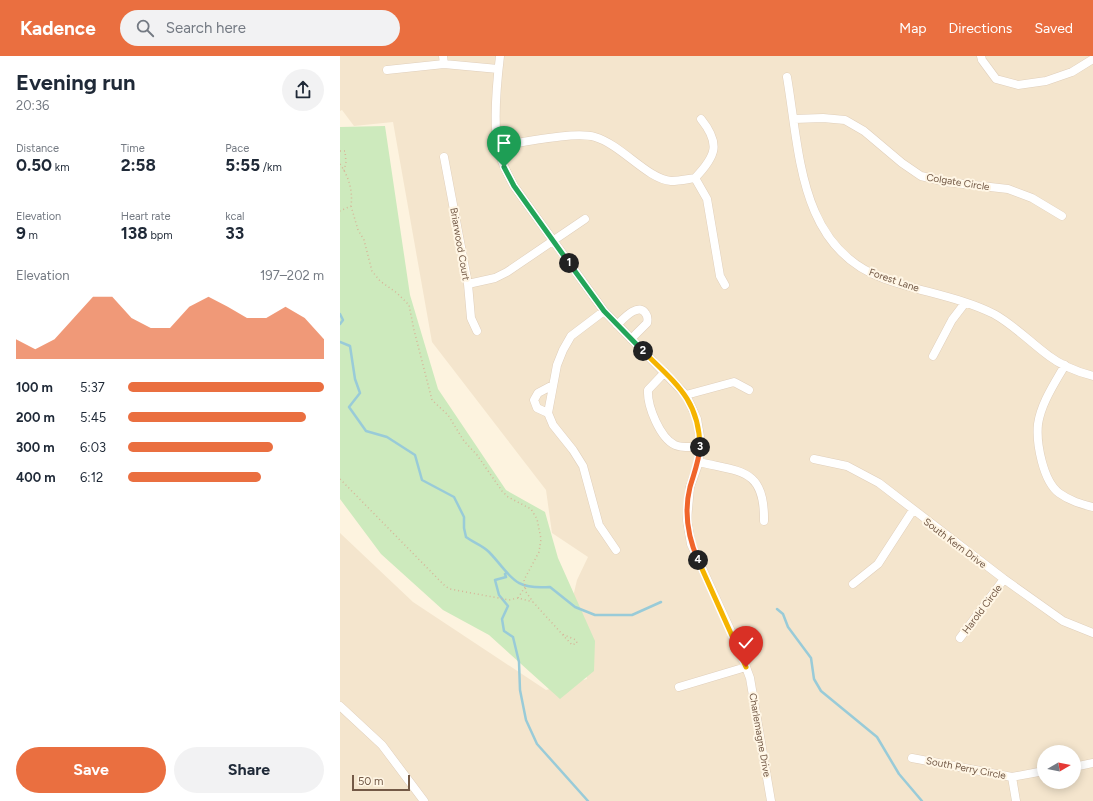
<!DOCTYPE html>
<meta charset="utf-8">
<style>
body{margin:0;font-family:Figtree,sans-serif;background:#f2f2f3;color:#1f2937;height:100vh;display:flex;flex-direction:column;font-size:15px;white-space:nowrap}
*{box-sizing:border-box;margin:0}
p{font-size:13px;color:#747a83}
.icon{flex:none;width:22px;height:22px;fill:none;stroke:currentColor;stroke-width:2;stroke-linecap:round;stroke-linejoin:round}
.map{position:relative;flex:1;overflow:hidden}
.side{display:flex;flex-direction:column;background:#fff;width:340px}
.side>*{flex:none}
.needle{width:26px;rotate:80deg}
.fabs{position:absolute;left:697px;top:689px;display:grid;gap:8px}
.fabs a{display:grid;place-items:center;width:44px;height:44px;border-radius:50%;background:#fff;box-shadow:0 2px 10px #0003;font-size:20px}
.scale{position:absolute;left:12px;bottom:10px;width:58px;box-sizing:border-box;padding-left:4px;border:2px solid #735946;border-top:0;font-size:11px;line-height:14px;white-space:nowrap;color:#735946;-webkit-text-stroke:3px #fff6e5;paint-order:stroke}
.pin{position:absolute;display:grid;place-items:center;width:34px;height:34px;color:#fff;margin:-41px -17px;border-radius:50% 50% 50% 0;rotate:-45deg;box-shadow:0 0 4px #0007}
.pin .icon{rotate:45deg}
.km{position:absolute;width:20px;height:20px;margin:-10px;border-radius:50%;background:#222;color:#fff;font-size:11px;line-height:20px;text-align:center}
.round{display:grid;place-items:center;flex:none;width:42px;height:42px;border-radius:21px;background:#f2f2f3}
.overview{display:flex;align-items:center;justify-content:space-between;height:68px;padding:0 16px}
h1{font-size:22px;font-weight:700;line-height:30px}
.metrics{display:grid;grid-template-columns:repeat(3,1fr);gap:6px;height:68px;padding:4px 16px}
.metrics div{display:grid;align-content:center}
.metrics b{font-size:17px;font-weight:700}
.metrics small{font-size:11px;font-weight:400}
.metrics p{font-size:11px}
.chart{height:112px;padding:8px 16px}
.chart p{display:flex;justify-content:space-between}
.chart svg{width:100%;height:72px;margin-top:4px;fill:#ea6f40;opacity:.7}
.button{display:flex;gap:8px;margin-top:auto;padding:8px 16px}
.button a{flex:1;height:46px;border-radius:24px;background:#ea6f40;color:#fff;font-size:16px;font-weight:700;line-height:46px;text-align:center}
.button a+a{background:#f2f2f3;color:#1f2937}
ul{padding:0 16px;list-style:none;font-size:13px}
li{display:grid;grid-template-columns:64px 48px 1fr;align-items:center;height:30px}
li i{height:10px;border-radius:5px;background:#ea6f40}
header{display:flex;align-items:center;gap:24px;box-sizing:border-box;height:56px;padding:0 20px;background:#ea6f40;color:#fff}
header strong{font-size:19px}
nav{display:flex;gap:22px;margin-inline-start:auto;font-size:14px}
.search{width:280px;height:36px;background:#f2f2f3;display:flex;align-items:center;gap:10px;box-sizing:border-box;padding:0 14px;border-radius:22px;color:#747a83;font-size:15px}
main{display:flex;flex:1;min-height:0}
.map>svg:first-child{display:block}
</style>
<header>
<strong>Kadence</strong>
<div class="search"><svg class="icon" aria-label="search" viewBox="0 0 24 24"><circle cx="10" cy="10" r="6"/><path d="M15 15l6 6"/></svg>Search here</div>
<nav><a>Map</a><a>Directions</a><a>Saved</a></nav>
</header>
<main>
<section class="side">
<div class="overview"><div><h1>Evening run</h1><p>20:36</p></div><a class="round"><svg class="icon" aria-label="share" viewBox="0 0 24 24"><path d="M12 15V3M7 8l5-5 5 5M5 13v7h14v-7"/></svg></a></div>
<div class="metrics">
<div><p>Distance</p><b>0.50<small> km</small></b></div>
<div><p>Time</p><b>2:58</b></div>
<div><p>Pace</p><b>5:55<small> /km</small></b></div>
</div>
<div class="metrics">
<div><p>Elevation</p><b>9<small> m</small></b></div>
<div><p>Heart rate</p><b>138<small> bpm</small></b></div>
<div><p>kcal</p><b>33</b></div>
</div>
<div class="chart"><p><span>Elevation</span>197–202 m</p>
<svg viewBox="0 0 160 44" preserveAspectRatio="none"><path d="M0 44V32L10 38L20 32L30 19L40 6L50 6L60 19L70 25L80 25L90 12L100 6L110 12L120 19L130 19L140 12L150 19L160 32V44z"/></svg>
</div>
<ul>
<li><b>100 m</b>5:37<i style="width:100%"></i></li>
<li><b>200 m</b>5:45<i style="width:91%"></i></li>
<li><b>300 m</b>6:03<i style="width:74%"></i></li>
<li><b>400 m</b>6:12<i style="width:68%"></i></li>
</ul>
<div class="button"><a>Save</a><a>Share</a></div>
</section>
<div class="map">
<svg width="753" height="745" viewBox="0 0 753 745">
<rect width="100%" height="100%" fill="#fdf3df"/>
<path fill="#f4e5cd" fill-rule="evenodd" d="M0 0H753V745H0V477L73 546 206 634 247 623 235 574 233 541 237 524 248 501 212 477 206 434 92 286 53 66 14 70 2 54 0 55ZM704 696H734V726H704Z"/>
<path fill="#cdeabd" d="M45 70 70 239 98 333 166 434 205 456 218 502 255 585 254 615 220 643 149 579 103 554 41 498 0 443V71Z"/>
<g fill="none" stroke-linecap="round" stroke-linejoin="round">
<path stroke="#99cbd8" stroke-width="2.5" d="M0 258 3 264 0 268
M0 286 10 290 15 323 20 337 9 351 26 375 47 381 75 399 82 424 114 441 124 461V472L126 481C134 487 142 489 149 496 172 520 172 534 210 531L235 551 255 559H292L321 546
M165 518 166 521 155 524 159 539 168 550 162 563 164 575 173 581 179 606 180 634 186 664 197 688 248 745
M437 553 443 558 448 571 471 602 474 623 481 635 537 681 559 718 582 745"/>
<defs>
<path id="street" d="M103 0 104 8
M160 0C157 25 153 65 158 90 160 104 167 117 174 130L264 255 346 339 357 363 360 381 359 406 350 431 347 464 351 488 400 595 410 622 431 745
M641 0 642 4 656 23 678 29 706 25 732 16 753 3
M47 14 104 8 158 13
M447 21C460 97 459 193 545 223 581 236 620 241 654 258 674 269 691 287 709 300 722 310 738 316 753 320
M454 63 483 62 505 64 524 75 562 107 581 120 606 126 668 133 692 142 722 160
M158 90C181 87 234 75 255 81 282 89 307 123 331 125 339 125 348 123 355 122 376 100 381 88 361 63
M104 101 128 228 131 262 137 275
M355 122 367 143 380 220 385 229
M128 228 155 222 167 216 245 163
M264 255 231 280 223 294 217 309 208 357 213 369 233 394 243 410 259 469 276 494
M277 269C283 263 299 245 306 258 308 261 308 263 307 267L291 283
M593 300 612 264 625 247
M725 309C715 327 701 347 698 368 696 387 703 425 719 437 730 445 741 448 753 451
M325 316 308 334C307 350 320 382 335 389 341 392 352 391 360 391
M346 339 394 326 409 334
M208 357 197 352 194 344 198 337 213 329
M474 403 507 410 539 427 664 523 723 565 753 577
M359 406C400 416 425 412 424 465
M513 528 538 508 573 454
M620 582 664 523
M339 631 406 611
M0 650 42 689 84 745
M572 702 672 721 704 715
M734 711 753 707
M672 721 676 745"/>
</defs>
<use href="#street" stroke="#e0cfbb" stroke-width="9"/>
<path stroke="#d7b599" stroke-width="1.5" stroke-dasharray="1 3" stroke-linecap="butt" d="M0 95H5L6 106 4 115
M0 108C9 121 13 135 11 150L0 155
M11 150 18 174 24 184 32 215 40 225 57 237 69 249 74 274 92 344 108 359 124 385 137 399 162 435 168 441 191 453 197 463 201 483 199 496 184 524 186 536 193 546 232 589 237 587 236 584 222 578
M0 423 105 530 110 533 169 544 178 542
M185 531 178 542 193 546"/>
<use href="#street" stroke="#fff" stroke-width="8"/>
</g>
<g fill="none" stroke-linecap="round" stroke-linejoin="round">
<defs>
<path id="split-1" d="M164 111 174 130 229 207"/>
<path id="split-2" d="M229 207 264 255 303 295"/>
<path id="split-3" d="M303 295C335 327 359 343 360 391"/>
<path id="split-4" d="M358 504C348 481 344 455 350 431 354 417 359 405 360 391"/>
<path id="split-5" d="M358 504 406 611"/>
</defs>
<use href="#split-1" stroke="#fff" stroke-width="8"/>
<use href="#split-2" stroke="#fff" stroke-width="8"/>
<use href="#split-3" stroke="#fff" stroke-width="8"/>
<use href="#split-4" stroke="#fff" stroke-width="8"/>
<use href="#split-5" stroke="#fff" stroke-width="8"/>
<use href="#split-1" stroke="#22a559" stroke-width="5"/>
<use href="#split-2" stroke="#22a559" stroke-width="5"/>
<use href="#split-3" stroke="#f5b400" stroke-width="5"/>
<use href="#split-4" stroke="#f0652b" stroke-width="5"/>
<use href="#split-5" stroke="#f5b400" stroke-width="5"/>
</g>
<g text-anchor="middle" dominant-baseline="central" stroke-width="4" stroke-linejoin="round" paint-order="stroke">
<g font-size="10" fill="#735946" stroke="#fff6e5">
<text transform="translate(618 126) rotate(9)">Colgate Circle</text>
<text transform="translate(120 188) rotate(80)">Briarwood Court</text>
<text transform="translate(554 224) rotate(19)">Forest Lane</text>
<text transform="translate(615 487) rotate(37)">South Kern Drive</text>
<text transform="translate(642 553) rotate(-53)">Harold Circle</text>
<text transform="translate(420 679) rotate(80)">Charlemagne Drive</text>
<text transform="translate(626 712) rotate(11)">South Perry Circle</text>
</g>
</g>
</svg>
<div class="fabs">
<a><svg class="needle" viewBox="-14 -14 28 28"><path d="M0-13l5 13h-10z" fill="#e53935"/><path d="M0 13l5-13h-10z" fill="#747a83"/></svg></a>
</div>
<div class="scale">50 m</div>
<div class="pin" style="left:164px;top:111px;background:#1e9e55"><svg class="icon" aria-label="arrive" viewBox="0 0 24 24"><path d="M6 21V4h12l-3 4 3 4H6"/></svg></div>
<div class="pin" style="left:406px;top:611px;background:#d93025"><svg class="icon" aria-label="check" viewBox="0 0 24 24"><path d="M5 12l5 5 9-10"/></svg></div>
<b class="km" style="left:229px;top:207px">1</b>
<b class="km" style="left:303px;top:295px">2</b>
<b class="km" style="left:360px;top:391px">3</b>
<b class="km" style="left:358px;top:504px">4</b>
</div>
</main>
